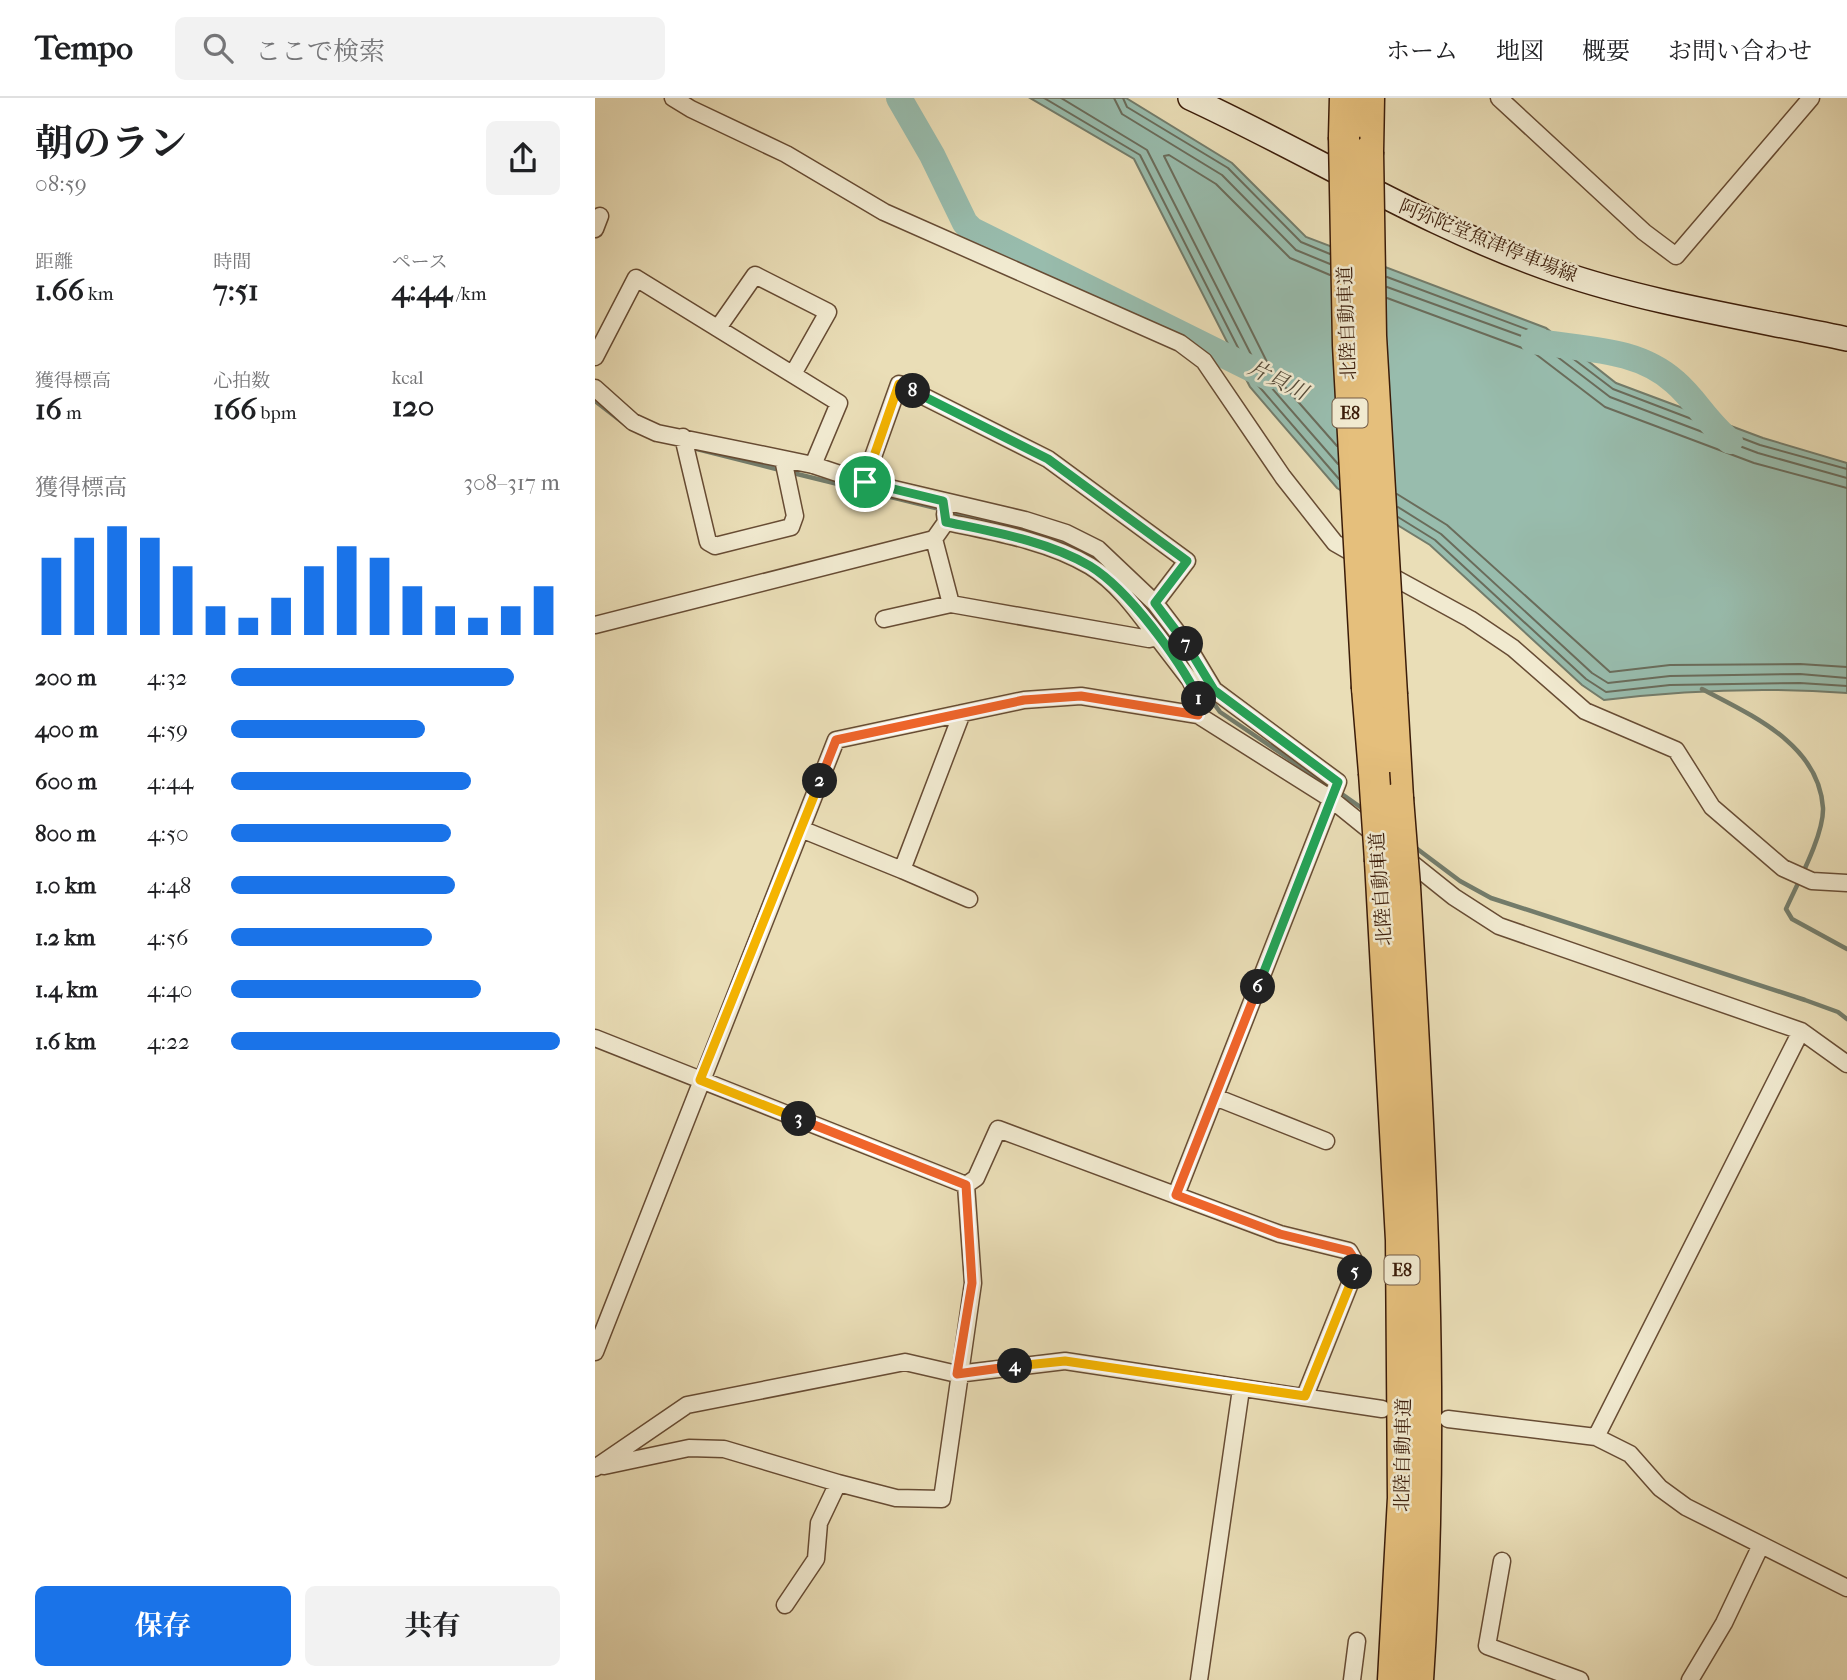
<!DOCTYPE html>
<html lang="ja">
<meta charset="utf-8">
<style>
body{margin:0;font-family:"IM FELL French Canon","Noto Serif JP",serif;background:#f2f2f2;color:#202124;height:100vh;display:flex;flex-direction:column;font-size:26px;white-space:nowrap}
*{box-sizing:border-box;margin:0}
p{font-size:23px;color:#757577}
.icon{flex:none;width:38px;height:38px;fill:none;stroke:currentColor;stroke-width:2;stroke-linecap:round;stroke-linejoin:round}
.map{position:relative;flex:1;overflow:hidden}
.side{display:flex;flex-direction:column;background:#fff;width:595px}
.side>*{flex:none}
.pin{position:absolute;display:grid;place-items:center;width:60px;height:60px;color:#fff;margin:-30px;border:4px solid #fff;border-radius:50%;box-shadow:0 2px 7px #0007}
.km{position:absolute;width:35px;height:35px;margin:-18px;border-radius:50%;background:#222;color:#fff;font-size:19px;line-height:35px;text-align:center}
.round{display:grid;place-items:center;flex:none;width:74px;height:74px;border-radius:10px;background:#f2f2f2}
.headline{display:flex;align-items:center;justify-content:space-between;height:119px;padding:0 35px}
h1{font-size:38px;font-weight:700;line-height:52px}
.metrics{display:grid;grid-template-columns:repeat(3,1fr);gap:10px;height:119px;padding:7px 35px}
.metrics div{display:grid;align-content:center}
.metrics b{font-size:30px;font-weight:700}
.metrics small{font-size:19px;font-weight:400}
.metrics p{font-size:19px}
.chart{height:196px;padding:14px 35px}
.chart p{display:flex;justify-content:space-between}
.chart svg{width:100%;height:126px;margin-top:7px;stroke:#1a73e8;stroke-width:6}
.primary-button{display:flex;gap:14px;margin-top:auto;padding:14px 35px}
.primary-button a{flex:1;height:80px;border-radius:10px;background:#1a73e8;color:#fff;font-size:28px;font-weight:700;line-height:80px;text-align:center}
.primary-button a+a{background:#f2f2f2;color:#202124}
ul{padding:0 35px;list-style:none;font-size:23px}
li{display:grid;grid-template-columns:112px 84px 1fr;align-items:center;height:52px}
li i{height:18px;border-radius:9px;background:#1a73e8}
header{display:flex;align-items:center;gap:42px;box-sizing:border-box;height:98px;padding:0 35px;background:#fff;border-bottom:2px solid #e0e0e0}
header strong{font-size:33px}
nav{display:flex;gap:38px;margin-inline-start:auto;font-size:24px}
.search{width:490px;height:63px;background:#f2f2f2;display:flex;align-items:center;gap:18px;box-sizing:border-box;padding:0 24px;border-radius:10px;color:#757577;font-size:26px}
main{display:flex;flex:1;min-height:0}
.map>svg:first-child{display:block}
</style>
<header>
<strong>Tempo</strong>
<div class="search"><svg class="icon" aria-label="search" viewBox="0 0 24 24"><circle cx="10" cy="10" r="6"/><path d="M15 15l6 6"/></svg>ここで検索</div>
<nav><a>ホーム</a><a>地図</a><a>概要</a><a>お問い合わせ</a></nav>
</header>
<main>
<section class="side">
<div class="headline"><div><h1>朝のラン</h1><p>08:59</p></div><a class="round"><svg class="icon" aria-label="share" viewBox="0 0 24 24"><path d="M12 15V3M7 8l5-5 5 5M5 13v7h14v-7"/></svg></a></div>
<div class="metrics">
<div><p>距離</p><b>1.66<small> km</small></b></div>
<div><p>時間</p><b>7:51</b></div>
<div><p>ペース</p><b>4:44<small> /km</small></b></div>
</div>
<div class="metrics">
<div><p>獲得標高</p><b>16<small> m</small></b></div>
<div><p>心拍数</p><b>166<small> bpm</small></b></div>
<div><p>kcal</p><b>120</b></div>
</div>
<div class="chart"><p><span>獲得標高</span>308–317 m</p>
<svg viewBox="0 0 160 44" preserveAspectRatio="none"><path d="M5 44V17M15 44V10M25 44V6M35 44V10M45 44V20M55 44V34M65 44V38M75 44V31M85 44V20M95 44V13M105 44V17M115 44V27M125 44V34M135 44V38M145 44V34M155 44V27"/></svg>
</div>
<ul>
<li><b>200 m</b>4:32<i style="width:86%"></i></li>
<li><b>400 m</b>4:59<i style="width:59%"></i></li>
<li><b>600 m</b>4:44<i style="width:73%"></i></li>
<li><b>800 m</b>4:50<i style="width:67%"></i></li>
<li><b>1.0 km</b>4:48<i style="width:68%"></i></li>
<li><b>1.2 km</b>4:56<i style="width:61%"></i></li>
<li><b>1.4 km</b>4:40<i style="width:76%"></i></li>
<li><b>1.6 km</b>4:22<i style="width:100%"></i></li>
</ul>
<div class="primary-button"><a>保存</a><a>共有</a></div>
</section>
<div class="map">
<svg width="1252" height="1582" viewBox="0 0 1252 1582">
<rect width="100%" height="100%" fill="#eadeb7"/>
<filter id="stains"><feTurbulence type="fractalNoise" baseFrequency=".00286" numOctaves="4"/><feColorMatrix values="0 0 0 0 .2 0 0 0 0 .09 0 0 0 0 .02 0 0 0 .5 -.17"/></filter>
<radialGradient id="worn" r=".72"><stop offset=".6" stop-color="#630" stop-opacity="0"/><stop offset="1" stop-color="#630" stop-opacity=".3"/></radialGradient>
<path fill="#98bcad" stroke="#737c6b" stroke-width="2" d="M435 0H531L637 65 711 139 951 230 1021 285 1168 340 1252 365V595C1171 589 1090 592 1009 602L987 587 835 447 742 390 655 289 539 61Z"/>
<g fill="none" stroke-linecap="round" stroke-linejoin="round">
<path stroke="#6a6c5b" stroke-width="2" d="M449 0 545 57 661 285 744 381
M466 0 552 52 668 280 743 366
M519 0 527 16 627 77 701 152 735 166
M528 0 532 9 633 70 706 144 735 156
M735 177 695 160 621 86 574 57 569 58 677 274 742 348
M792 179 947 237 1018 291 1165 347 1252 371
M792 189 943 244 1015 299 1163 355 1252 380
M792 200 938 254 1010 309 1159 365 1252 390
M802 396 852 427 1015 574 1075 567 1205 566 1252 569
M803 409 846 436 997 575 1013 585 1075 578 1205 576 1252 580
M803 419 840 442 991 581 1011 594 1075 587 1205 585 1252 588"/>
<path stroke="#737c6b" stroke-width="4.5" d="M0 303 31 327
M102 351 185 372
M194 374 434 433 492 454 512 470
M549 509 576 539 594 569
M1107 591C1156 617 1224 646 1228 710 1229 737 1202 786 1191 811L1197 821 1252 851
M614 599 625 614 736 689
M744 694 771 713
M817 747 865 783 896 800 1210 902 1243 914 1252 921"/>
<path stroke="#98bcad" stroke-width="26" d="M304 0 337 57 370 125 377 132 673 279
M938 243C987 252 1041 249 1080 284 1100 301 1113 326 1135 343"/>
<defs>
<path id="minor" d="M78 0 96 11 191 56 289 114 585 245 609 263 688 379 740 445 768 461
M904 0 1049 134 1081 158 1216 0
M0 131 5 118
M123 230 160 177 233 214 198 276
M0 259 41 180 244 305 218 367
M0 290 38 324 62 335 218 367 269 384 430 422 471 435 503 451 560 505 592 547 619 592 743 684 581 1097
M88 339 113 444 120 448 196 429 200 418 188 361
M269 384 304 286 453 361 592 463 560 505
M351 424C399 434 453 443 495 468 523 485 543 514 562 539L554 541 356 506
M787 473 875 521 918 550 990 613 1081 652 1117 709 1188 770 1217 783 1252 785
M289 521 356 506 339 441
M0 527 339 441 351 424 350 416
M562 539 595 582 606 605 619 592
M206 731 307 772 367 615
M809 759 859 799 904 828 1206 933 1252 966
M307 772 374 801
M0 940 371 1087
M620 999 731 1043
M371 1087 381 1080 403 1031 685 1136 754 1153 759 1162 760 1173 710 1298
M0 1254 241 642 429 602 486 598 603 617 736 701 783 739
M853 1321 1001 1339 1035 1356 1065 1390 1091 1409 1252 1490
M1001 1339 1206 933
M9 1368 94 1350 129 1351 243 1385
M0 1370 92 1307 310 1264 362 1276 470 1263 787 1311
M907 1463 892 1548 985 1582
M190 1507 221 1461 224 1425 243 1385 301 1400 347 1401 378 1185 371 1087
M604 1582 646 1291
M757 1582 762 1543
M1095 1582 1129 1525 1166 1447"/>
<path id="secondary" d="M595 0C718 57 834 130 963 174 1053 205 1158 221 1252 241"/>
<path id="motorway" d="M749 39 750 0
M773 54 774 0
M772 590 779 675
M797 597 803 700
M785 763 806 1142 808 1400 798 1582
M810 789C826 1054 841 1317 823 1582"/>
</defs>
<use href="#minor" stroke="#674c34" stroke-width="19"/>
<use href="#secondary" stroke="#3b1c09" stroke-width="26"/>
<use href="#motorway" stroke="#3b1c09" stroke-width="33"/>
<use href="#minor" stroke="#f1ead0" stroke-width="16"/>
<use href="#secondary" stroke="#f1ead0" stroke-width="23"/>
<use href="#motorway" stroke="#e5bf7c" stroke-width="30"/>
<defs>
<path id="motorway-bridge" d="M749 39 753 247 772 590
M773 54 776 238 797 597
M779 675 785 763
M803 700 810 789"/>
</defs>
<use href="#motorway-bridge" stroke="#3b1c09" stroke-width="33" stroke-linecap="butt"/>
<use href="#motorway-bridge" stroke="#e5bf7c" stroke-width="30"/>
</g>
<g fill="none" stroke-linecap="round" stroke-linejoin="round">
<defs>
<path id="split-1" d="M270 384 348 403 351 424C399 434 453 443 495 468 534 492 584 561 604 601"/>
<path id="split-2" d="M225 683 241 642 429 602 486 598 603 617 604 601"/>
<path id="split-3" d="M204 1021 105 982 225 683"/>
<path id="split-4" d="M204 1021 371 1087 377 1185 362 1276 420 1268"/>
<path id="split-5" d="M420 1268 470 1263 710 1298 760 1174"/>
<path id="split-6" d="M663 889 581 1097 685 1136 754 1153 760 1162V1174"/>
<path id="split-7" d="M591 546 619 592 743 684 663 889"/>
<path id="split-8" d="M318 293 453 361 592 463 560 505 591 546"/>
<path id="split-9" d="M270 384 304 286 318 293"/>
</defs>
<use href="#split-1" stroke="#fff" stroke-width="14"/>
<use href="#split-2" stroke="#fff" stroke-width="14"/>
<use href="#split-3" stroke="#fff" stroke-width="14"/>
<use href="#split-4" stroke="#fff" stroke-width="14"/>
<use href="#split-5" stroke="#fff" stroke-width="14"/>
<use href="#split-6" stroke="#fff" stroke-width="14"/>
<use href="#split-7" stroke="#fff" stroke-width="14"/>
<use href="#split-8" stroke="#fff" stroke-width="14"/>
<use href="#split-9" stroke="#fff" stroke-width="14"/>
<use href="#split-1" stroke="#22a559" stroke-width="9"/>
<use href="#split-2" stroke="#f0652b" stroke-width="9"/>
<use href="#split-3" stroke="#f5b400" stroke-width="9"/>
<use href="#split-4" stroke="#f0652b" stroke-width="9"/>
<use href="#split-5" stroke="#f5b400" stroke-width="9"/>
<use href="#split-6" stroke="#f0652b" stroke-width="9"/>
<use href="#split-7" stroke="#22a559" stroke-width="9"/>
<use href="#split-8" stroke="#22a559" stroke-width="9"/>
<use href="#split-9" stroke="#f5b400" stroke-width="9"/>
</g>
<g text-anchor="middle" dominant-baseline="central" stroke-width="5" stroke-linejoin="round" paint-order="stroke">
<g fill="#f1ead0" stroke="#725a45" stroke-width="2">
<rect x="737.5" y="300.5" width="35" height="29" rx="5"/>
<rect x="789.5" y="1157.5" width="35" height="29" rx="5"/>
</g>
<g font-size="18" font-weight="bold" fill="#3b1c09">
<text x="755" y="315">E8</text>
<text x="807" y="1172">E8</text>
</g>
<g font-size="19" fill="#3b1c09" stroke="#f1ead0">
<text transform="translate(893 143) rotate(22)">阿弥陀堂魚津停車場線</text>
<text transform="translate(752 225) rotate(-92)">北陸自動車道</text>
<text transform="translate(786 791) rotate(-94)">北陸自動車道</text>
<text transform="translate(808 1357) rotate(-89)">北陸自動車道</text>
</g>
<g font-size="21" font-style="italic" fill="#574c3a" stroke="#f1ead0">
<text transform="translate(683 282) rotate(26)">片貝川</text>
</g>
</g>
<rect width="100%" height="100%" filter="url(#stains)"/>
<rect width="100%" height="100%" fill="url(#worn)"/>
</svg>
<div class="pin" style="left:270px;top:384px;background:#1e9e55"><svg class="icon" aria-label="arrive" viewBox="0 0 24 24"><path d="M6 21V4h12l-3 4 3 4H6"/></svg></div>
<b class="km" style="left:604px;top:601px">1</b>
<b class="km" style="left:225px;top:683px">2</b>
<b class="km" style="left:204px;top:1021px">3</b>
<b class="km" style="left:420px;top:1268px">4</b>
<b class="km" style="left:760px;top:1174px">5</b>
<b class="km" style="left:663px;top:889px">6</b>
<b class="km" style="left:591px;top:546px">7</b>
<b class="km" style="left:318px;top:293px">8</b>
</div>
</main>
